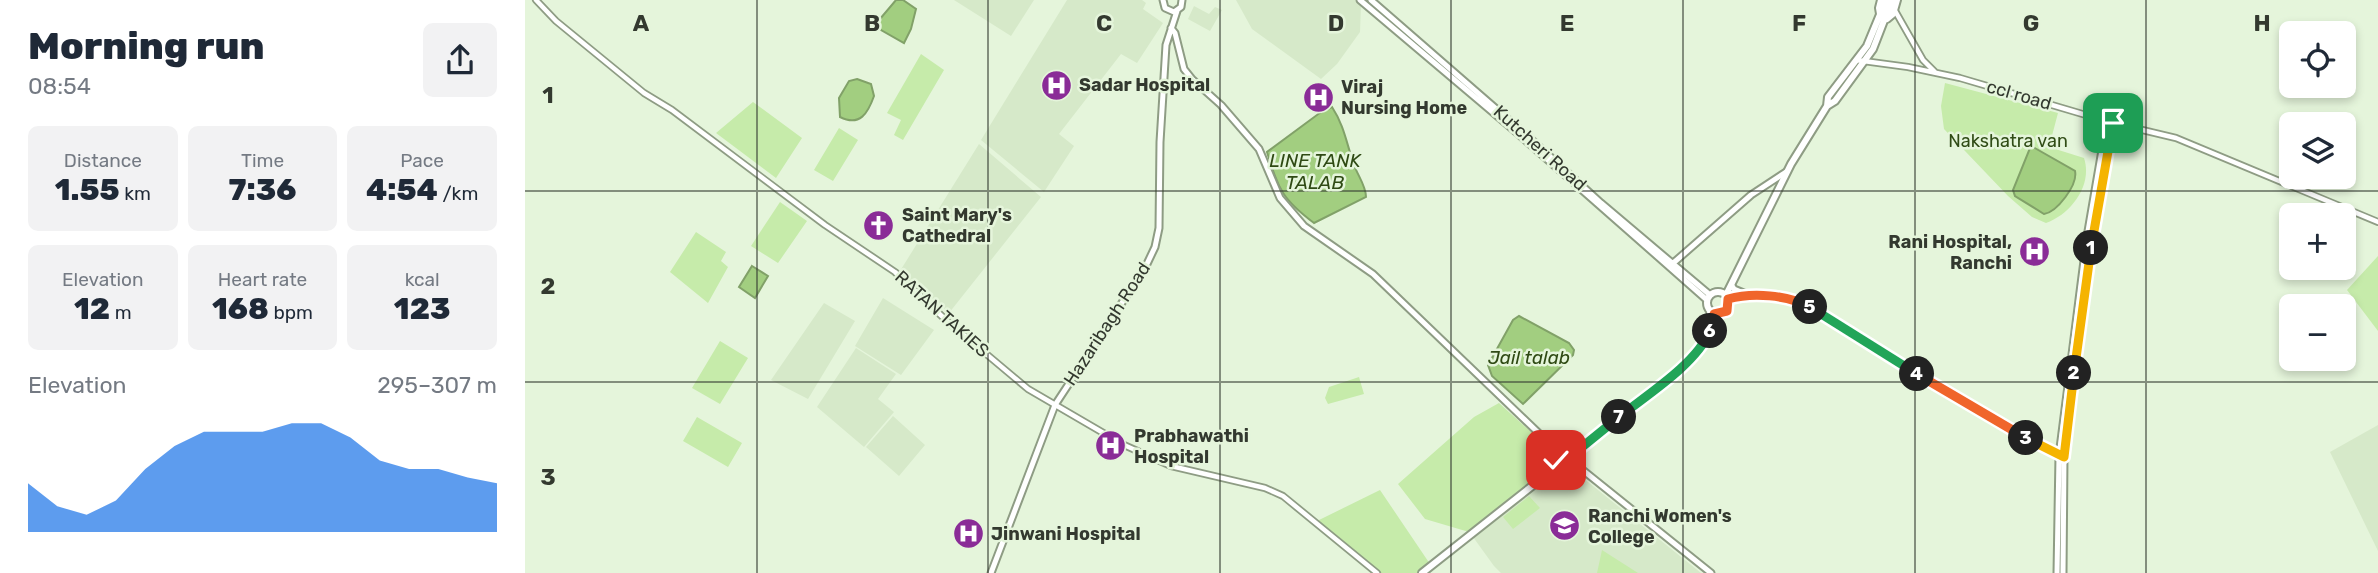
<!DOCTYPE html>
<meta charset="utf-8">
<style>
body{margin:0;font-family:Rubik,sans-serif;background:#f2f2f3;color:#1f2937;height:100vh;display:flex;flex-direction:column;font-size:26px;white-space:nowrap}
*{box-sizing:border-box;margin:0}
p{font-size:23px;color:#747a83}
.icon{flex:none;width:38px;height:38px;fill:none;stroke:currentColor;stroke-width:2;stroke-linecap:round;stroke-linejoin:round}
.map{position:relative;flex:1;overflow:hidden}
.panel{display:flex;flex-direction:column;background:#fff;width:525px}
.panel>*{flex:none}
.fabs{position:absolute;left:1754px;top:21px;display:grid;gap:14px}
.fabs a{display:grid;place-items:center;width:77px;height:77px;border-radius:10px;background:#fff;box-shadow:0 4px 10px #0003;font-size:35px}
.pin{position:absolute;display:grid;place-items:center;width:60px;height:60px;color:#fff;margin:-30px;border-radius:14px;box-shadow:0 4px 10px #0006}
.km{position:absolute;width:35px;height:35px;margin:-18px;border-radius:50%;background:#222;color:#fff;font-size:19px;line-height:35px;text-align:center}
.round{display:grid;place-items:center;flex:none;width:74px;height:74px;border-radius:10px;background:#f2f2f3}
.head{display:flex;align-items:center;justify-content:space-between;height:119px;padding:0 28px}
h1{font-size:38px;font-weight:800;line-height:52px}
.metrics{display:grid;grid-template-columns:repeat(3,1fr);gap:10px;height:119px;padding:7px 28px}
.metrics div{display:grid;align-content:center;border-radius:10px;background:#f2f2f3;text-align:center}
.metrics b{font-size:30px;font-weight:800}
.metrics small{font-size:19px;font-weight:400}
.metrics p{font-size:19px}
.chart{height:196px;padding:14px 28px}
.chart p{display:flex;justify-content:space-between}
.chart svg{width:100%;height:126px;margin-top:7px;fill:#1a73e8;opacity:.7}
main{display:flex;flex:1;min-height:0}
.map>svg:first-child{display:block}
</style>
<main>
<section class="panel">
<div class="head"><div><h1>Morning run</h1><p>08:54</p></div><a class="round"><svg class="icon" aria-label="share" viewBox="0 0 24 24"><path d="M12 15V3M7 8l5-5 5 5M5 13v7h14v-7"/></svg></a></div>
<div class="metrics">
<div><p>Distance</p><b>1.55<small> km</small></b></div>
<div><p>Time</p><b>7:36</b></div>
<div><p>Pace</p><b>4:54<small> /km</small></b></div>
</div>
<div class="metrics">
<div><p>Elevation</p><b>12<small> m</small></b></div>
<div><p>Heart rate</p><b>168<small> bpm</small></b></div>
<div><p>kcal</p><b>123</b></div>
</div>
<div class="chart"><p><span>Elevation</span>295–307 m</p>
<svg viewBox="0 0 160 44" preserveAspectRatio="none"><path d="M0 44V27L10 35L20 38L30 33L40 22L50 14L60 9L70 9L80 9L90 6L100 6L110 11L120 19L130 22L140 22L150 25L160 27V44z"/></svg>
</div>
</section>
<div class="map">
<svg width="1853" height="573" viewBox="0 0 1853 573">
<rect width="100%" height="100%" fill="#e5f5db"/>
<path fill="#d6e9c9" d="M429 0H509L486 36Z
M542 0H617L621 3 618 9 638 23 612 63 596 54 534 134 549 146 519 192 456 140Z
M711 0H830L836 5 835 32 812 64 796 79 727 29Z
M669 6 684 14 690 7 697 10 685 31 663 19Z
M454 144 516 197 424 313 375 271Z
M358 298 409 330 376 375 330 346Z
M299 303 330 321 283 399 246 380Z
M331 348 371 374 353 399 369 412 339 447 292 407Z
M368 416 400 445 374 476 341 447Z
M1853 425V551L1805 452Z
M1034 471 1047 473 1063 482 1176 573H976L969 566 948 537Z"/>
<path fill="#c6ebaa" d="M396 54 419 70 378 140 369 135 376 120 362 113Z
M1420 83 1533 113 1524 147 1559 158C1568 185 1546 214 1521 223L1507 217 1483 196 1419 129 1416 106Z
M228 102 277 138 251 178 191 133Z
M314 128 333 140 308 181 289 170Z
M255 202 282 221 253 263 226 246Z
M171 232 201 252 196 261 203 267 183 303 145 272Z
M1853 256V331L1822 290Z
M195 341 223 358 195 404 167 388Z
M834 377 839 394 803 404 800 398 804 387Z
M974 403 1026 450V467L944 532 900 519 873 484 949 417Z
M172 417 217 443 203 467 158 441Z
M855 490 905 564 894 573H855L792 521Z
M1004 496 1015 508 988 529 978 517Z
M1077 550 1113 573H1072Z"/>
<path fill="#a2ce80" stroke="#81a168" stroke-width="2" d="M371 0H378L391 9 386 29 379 43 349 26Z
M332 79 346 84 349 96C343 113 335 127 315 117L314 98 324 81Z
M807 107C819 125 822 145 829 165 833 176 841 186 841 197L789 223C757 199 754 190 742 152L796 112Z
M1508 147 1550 171C1553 185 1532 212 1519 214L1490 196 1488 190 1505 148Z
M227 266 243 276 230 298 214 287Z
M994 316 1044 343 1049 350 1048 355 998 404 967 376 963 365 988 320Z"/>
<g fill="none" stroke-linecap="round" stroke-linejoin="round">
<defs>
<path id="tertiary" d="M11 0 31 21 119 93 147 110 300 225 370 272 422 321 503 389 599 445 646 466 740 488 758 496 852 573
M1369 9 1398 60 1410 72
M1331 60 1383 67 1435 78 1588 123 1651 138 1853 222"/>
<path id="secondary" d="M638 0 640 8 649 12 656 7 657 0
M835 0 990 131 1182 300
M846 0 1007 140 1076 203 1185 295
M646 28 650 33 659 69 667 79 696 105 734 149 755 198 779 226 848 274 1024 443 1186 573
M1146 265 1226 195 1261 172
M1207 286 1209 289 1221 294
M1203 298 1224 295 1257 297 1277 303 1325 330 1435 400 1536 457
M466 573 530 405 621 266 630 247 634 228 635 142 641 45 652 11
M1532 573 1534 456 1562 237 1582 121
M1538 573 1539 457 1571 211 1588 123"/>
<path id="primary" d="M1355 14 1354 8 1356 0
M1362 19 1368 14 1372 0
M1302 106 1310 101 1348 49 1367 0
M1182 303a11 11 0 1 1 22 0a11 11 0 1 1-22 0Z
M1201 295 1266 164 1302 106 1303 97 1342 46 1361 0
M1024 443 1041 449H1052
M1029 448 1030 469
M1051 467 1052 452
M1032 468 1057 471
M897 573 1140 381C1164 359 1182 347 1190 314"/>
</defs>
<use href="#tertiary" stroke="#8e9c84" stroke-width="8"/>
<use href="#secondary" stroke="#8e9c84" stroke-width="9"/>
<use href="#primary" stroke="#8e9c84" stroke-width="10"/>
<use href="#tertiary" stroke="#fff" stroke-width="4.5"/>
<use href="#secondary" stroke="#fff" stroke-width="5"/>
<use href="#primary" stroke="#fff" stroke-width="6"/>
</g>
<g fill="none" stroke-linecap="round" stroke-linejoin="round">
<defs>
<path id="split-1" d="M1566 248 1588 123"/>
<path id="split-2" d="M1549 373 1566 248"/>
<path id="split-3" d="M1501 438 1539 457 1549 373"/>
<path id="split-4" d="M1392 374 1501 438"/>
<path id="split-5" d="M1285 307 1392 374"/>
<path id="split-6" d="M1185 331 1189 314 1202 311 1203 299C1228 292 1262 295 1285 307"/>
<path id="split-7" d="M1094 417C1123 394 1171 364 1185 331"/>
<path id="split-8" d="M1031 460 1030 469 1094 417"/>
</defs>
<use href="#split-1" stroke="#fff" stroke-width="14"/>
<use href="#split-2" stroke="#fff" stroke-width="14"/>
<use href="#split-3" stroke="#fff" stroke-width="14"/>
<use href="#split-4" stroke="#fff" stroke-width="14"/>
<use href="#split-5" stroke="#fff" stroke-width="14"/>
<use href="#split-6" stroke="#fff" stroke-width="14"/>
<use href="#split-7" stroke="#fff" stroke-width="14"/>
<use href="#split-8" stroke="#fff" stroke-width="14"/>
<use href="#split-1" stroke="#f5b400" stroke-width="9"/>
<use href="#split-2" stroke="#f5b400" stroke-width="9"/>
<use href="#split-3" stroke="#f5b400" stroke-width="9"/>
<use href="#split-4" stroke="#f0652b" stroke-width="9"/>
<use href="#split-5" stroke="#22a559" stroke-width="9"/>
<use href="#split-6" stroke="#f0652b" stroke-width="9"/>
<use href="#split-7" stroke="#22a559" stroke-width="9"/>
<use href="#split-8" stroke="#22a559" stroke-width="9"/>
</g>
<path fill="none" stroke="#33392f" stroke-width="2" stroke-opacity="0.55" d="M232 0V573M463 0V573M695 0V573M926 0V573M1158 0V573M1390 0V573M1621 0V573M0 191H1853M0 382H1853"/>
<defs>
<symbol id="hospital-disc" viewBox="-11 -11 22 22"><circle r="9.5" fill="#8a2c97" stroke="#e5f5db"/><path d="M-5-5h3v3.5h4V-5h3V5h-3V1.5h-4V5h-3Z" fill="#fff"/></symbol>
<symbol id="church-disc" viewBox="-11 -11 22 22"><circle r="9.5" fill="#8a2c97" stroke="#e5f5db"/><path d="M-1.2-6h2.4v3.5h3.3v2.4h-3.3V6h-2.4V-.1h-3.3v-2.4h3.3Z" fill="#fff"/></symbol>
<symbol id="university-disc" viewBox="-11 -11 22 22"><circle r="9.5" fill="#8a2c97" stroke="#e5f5db"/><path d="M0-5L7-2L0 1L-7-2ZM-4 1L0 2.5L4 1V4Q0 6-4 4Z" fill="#fff"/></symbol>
</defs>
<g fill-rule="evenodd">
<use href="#hospital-disc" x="514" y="68" width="35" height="35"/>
<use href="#hospital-disc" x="776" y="80" width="35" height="35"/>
<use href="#church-disc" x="336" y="208" width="35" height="35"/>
<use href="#hospital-disc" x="1492" y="234" width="35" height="35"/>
<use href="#hospital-disc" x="568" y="428" width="35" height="35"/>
<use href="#university-disc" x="1022" y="508" width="35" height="35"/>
<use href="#hospital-disc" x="426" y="516" width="35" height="35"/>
</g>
<g text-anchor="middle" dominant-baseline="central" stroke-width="5" stroke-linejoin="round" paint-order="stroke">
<g font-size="18" font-weight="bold" fill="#33392f" stroke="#e5f5db" text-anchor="start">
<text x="554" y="85">Sadar Hospital</text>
<text x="816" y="87">Viraj<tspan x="816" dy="21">Nursing Home</tspan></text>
<text x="377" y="215">Saint Mary's<tspan x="377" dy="21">Cathedral</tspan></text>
<text x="1487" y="242" text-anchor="end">Rani Hospital,<tspan x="1487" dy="21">Ranchi</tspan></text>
<text x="609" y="436">Prabhawathi<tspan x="609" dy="21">Hospital</tspan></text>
<text x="1063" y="516">Ranchi Women's<tspan x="1063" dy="21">College</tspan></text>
<text x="466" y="534">Jinwani Hospital</text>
</g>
<g font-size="18" fill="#33392f" stroke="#e5f5db">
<text transform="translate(1494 95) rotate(16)">ccl road</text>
<text transform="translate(1015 148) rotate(42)">Kutcheri Road</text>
<text transform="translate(417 314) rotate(42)">RATAN TAKIES</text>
<text transform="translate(582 324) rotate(-57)">Hazaribagh Road</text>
</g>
<g font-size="18" fill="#304c16" stroke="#e5f5db">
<text x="1483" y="141">Nakshatra van</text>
</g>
<g font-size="19" font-style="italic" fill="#2f4a14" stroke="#e5f5db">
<text x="790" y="160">LINE TANK<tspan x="790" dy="22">TALAB</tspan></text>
<text x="1004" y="357">Jail talab</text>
</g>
</g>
<g font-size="23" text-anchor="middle" font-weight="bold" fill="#33392f" stroke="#e5f5db" stroke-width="5" stroke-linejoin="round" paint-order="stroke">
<text x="116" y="31">A</text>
<text x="347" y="31">B</text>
<text x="579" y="31">C</text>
<text x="811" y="31">D</text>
<text x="1042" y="31">E</text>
<text x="1274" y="31">F</text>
<text x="1506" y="31">G</text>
<text x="1737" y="31">H</text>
<text x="23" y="103">1</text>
<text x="23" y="294">2</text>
<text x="23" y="485">3</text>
</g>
</svg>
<div class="fabs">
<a><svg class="icon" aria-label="locate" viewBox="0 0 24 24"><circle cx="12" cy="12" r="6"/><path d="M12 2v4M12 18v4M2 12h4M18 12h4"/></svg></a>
<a><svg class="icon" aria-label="layers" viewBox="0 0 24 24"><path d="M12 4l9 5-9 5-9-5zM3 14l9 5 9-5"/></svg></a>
<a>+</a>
<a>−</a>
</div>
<div class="pin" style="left:1588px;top:123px;background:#1e9e55"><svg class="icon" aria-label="arrive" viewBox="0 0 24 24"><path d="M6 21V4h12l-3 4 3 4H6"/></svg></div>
<div class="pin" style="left:1031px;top:460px;background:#d93025"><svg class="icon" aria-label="check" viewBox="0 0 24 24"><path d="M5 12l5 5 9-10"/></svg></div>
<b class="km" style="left:1566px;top:248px">1</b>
<b class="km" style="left:1549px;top:373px">2</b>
<b class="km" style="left:1501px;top:438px">3</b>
<b class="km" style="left:1392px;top:374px">4</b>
<b class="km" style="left:1285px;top:307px">5</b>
<b class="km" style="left:1185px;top:331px">6</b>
<b class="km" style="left:1094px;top:417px">7</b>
</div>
</main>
